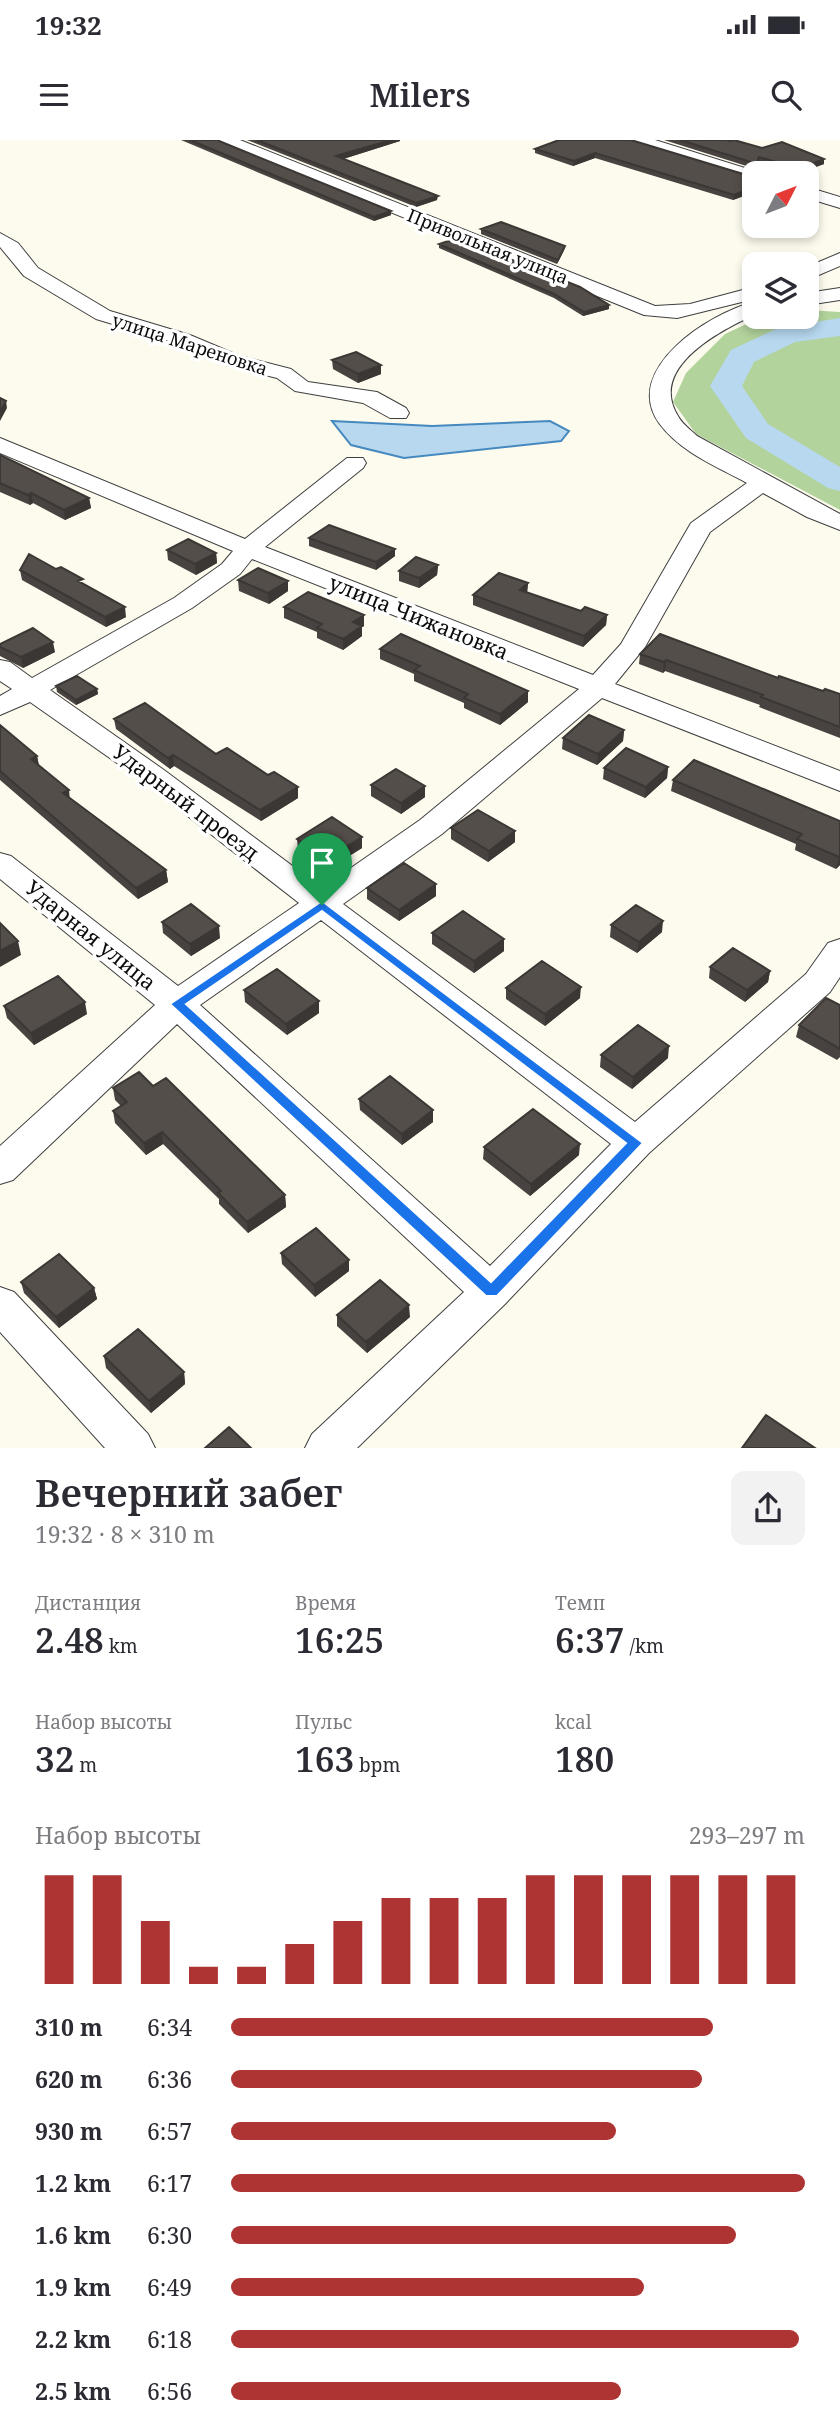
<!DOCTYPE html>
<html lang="ru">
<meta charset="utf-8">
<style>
body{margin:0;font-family:"Noto Serif",serif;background:#f2f2f3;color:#2b2b33;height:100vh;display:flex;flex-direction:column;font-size:26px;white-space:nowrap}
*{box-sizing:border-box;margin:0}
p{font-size:23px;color:#7c7c81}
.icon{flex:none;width:38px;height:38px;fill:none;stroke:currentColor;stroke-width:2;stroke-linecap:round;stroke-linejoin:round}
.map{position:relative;height:1308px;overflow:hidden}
.sheet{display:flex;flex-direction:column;background:#fff;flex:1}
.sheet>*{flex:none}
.needle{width:46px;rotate:48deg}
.buttons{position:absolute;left:742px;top:21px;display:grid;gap:14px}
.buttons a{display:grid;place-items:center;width:77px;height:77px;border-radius:14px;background:#fff;box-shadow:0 4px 10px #0003;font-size:35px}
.pin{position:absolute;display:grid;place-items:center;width:60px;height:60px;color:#fff;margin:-72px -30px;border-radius:50% 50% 50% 0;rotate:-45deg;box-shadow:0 0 7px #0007}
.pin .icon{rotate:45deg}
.round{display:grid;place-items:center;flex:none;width:74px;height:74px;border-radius:14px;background:#f2f2f3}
.summary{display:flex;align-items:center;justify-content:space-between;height:119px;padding:0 35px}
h1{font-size:38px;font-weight:600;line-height:52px}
.metrics{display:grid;grid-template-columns:repeat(3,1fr);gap:10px;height:119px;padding:7px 35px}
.metrics div{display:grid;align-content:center}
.metrics b{font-size:35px;font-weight:600}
.metrics small{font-size:19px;font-weight:400}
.metrics p{font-size:19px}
.chart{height:196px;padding:14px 35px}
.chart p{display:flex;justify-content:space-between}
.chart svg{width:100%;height:126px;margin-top:7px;stroke:#ae3333;stroke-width:6}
ul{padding:0 35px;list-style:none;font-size:23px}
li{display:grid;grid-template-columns:112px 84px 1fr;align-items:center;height:52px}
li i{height:18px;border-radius:9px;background:#ae3333}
.status{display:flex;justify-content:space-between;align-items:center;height:49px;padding:0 35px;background:#fff;direction:ltr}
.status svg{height:19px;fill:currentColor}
header{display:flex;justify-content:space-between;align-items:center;height:91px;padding:0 35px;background:#fff;font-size:32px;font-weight:600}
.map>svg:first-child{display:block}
</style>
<div class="status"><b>19:32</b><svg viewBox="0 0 49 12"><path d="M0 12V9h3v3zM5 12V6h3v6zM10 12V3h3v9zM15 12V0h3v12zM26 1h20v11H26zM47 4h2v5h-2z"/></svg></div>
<header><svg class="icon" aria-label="menu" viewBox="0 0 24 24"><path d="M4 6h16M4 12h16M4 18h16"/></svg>Milers<svg class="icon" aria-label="search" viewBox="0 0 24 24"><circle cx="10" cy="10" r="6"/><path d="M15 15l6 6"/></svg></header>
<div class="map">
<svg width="840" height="1308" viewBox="0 0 840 1308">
<rect width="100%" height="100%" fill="#fdfbee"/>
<path fill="#b2d39c" d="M807 170 840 172V370L696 294 673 262 686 233 725 194 757 179 807 177Z"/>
<path fill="#b7d8ef" stroke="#4689bf" stroke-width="2" d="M332 281 432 286 550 281 569 291 561 301 404 318 351 305Z"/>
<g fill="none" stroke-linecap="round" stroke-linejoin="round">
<path fill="#b7d8ef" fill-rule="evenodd" d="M840 178V196L795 202 754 222 742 246 768 284 840 327V351L828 348 746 298 710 246 731 210 778 188Z"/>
<defs>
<path id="minor" d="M218 0H240L655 166 690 164 754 147V159L677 178 644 175 220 3Z
M630 0H655L761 33H754V40L748 39 632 3Z
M807 47 840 57V68L807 58Z
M0 93 18 103 38 128 110 171 190 195 240 216 291 229 308 242 377 252 406 268 409 273 406 278H390L363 263 295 251 277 238 226 225 176 203 96 179 24 136 0 107Z
M840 113V126L807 140V127Z
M840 148V160L807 165V153Z
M754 162V175C719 191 648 228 678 276 682 284 691 290 697 296L840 374V390L807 377 763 353 710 392 645 507 615 544 840 631V651L602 558 442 694 343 764 635 982 806 834 828 803 840 799V837L830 852 649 1013 505 1164 357 1308H305L312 1294 464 1152 177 884 13 1040 0 1044V1006L155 865 0 739V713L11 716 178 846 299 763 144 642 30 562 0 575V556L12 549 0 541V520L10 522 32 538 174 458 222 424 233 411 0 313V298L245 399 347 318H363L366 323 363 328 265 407 593 535 621 504 691 383 747 343C716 326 680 312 659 283 621 229 710 173 754 162ZM252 419 579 549 420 680 322 748 164 630 50 550 192 468 240 434ZM321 780 611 1004 490 1126 200 865Z
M0 1147 14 1152 148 1294 155 1308H105L0 1192Z"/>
</defs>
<use href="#minor" stroke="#3f3f3f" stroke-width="2"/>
<use href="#minor" fill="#fff" fill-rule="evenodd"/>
</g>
<path fill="#484340" d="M181 0H218L391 75 374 81Z
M247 0H400V1L343 19 437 60 416 67Z
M664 0H726L762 8 824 19V24L800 33H795L759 22 756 29Z
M632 1 753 37 749 54 733 60 595 18 573 26 535 13V9Z
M481 89 565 106 564 110 557 124 481 94Z
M439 104 609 165V169L583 176 554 158 439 108Z
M332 220 381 234 358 243 333 229Z
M0 315 89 358 91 368 65 380 33 363 30 365 0 352Z
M309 398 395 409V416L376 430 309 406Z
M167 410 216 413 217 423 196 435 168 420Z
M438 425 437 435 419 448 399 441V431Z
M20 430 84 444 126 477 106 487 22 440Z
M238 440 288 451 269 464 239 451Z
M528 443 527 453 581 471 607 475 606 485 583 507 473 465V455Z
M284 467 364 475V486L362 487V496L343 510 317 498V492L284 478Z
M0 504 55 512 23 528 0 516Z
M380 509 528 551V562L500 585 464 568V563L414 541V534L380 519Z
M640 514 778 538 823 551 840 554V598L759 567 760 565 665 531 663 533 639 524Z
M56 546 97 549 98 554 76 565 57 552Z
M114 579 216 614 298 647V658L261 681 174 626 170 629 116 589Z
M0 585 37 616 39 625 70 658 166 730 168 742 138 759 0 640Z
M624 590 623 601 597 625 562 609 563 598Z
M668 627 667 638 645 658 603 639 604 628Z
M673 640 840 681V725L836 729 795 710 796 704 671 651Z
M371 645 425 657 401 674 371 656Z
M451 688 515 691V702L488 722 451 699Z
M362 697V708L327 730 298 710 297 699Z
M436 744V756L399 781 367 759V748Z
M162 782 220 798 191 816 163 793Z
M611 785 662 792 637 813 610 797Z
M432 793 504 811 474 833 432 804Z
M710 827 770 831 768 842 745 862 709 838Z
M506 848 580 858 545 886 506 859Z
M244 850 319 861V873L287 895 245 862Z
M840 865V917L837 920 796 897 799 885Z
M4 866 87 874 34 905 7 878Z
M601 915 668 918 632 949 600 927Z
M153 946 285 1055 286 1067 248 1093 219 1064V1059L163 1004 146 1015 115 983 113 971 121 966 115 960 113 948Z
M359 959 433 970V982L402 1005 360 970Z
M484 1007 579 1015 530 1056 483 1019Z
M281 1113 349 1120V1131L315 1157 282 1124Z
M21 1142 94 1148 97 1159 59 1188 24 1153Z
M337 1175 410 1177 367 1213 337 1186Z
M104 1216 184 1232 185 1244 151 1273 106 1228Z"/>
<path fill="#3b3734" d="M391 0H400V1L337 21 336 16Z
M595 13V18L573 26 574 21Z
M824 19V24L798 33 799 29Z
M753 37 749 54 733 60 734 55Z
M438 56 437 60 416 67V63Z
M391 71V75L374 81V77Z
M565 106 564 110 557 124 558 120Z
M609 165V169L583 176 584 172Z
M381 225V234L358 243V234Z
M6 261 7 268 0 281V272Z
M31 353 33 363 30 365 28 355Z
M89 358 91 368 65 380 64 370Z
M395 409V416L376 430V422Z
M216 413 217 423 196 435 195 424Z
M438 425 437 435 419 448V438Z
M288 441V451L269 464 268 453Z
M528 443 527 453 520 450Z
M125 467 126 477 106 487 105 477Z
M364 475V486L362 487V496L343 510V499L353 482Z
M607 475 606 485 583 507 584 496Z
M53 502 55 512 23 528 21 517Z
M666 520 665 531 663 533 664 522Z
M97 549 98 554 76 565V560Z
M528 551V562L500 585V574Z
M624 590 623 601 597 625 598 614Z
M173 615 174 626 170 629 168 618Z
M37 616 39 627 31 619Z
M668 627 667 638 645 658 646 647Z
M425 646V657L401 674V663Z
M298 647V658L261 681 260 670Z
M69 650 70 661 63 653Z
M515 691V702L488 722 489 711Z
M362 697V708L327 730V719Z
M840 716V725L836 729 839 717Z
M166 730 168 742 138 759 136 748Z
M436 744V756L399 781V770Z
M663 781 662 792 637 813 639 802Z
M219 786 220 798 191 816 190 804Z
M504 799V811L474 833V821Z
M18 801 21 815 0 827V811Z
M770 831 768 842 745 862 747 850Z
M581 847 580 858 545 886V874Z
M319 861V873L287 895 286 884Z
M85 862 87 874 34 905 31 893Z
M669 906 668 918 632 949 633 937Z
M433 970V982L402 1005V994Z
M162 992 163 1004 146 1015 144 1003Z
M580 1004 579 1015 530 1056 531 1044Z
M285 1055 286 1067 248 1093 247 1082Z
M349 1120V1131L315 1157 314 1145Z
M94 1148 97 1159 59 1188 56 1177Z
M409 1165 410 1177 367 1213 366 1202Z
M184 1232 185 1244 151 1273 149 1261Z"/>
<path fill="#544e4a" stroke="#3b3734" stroke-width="2" d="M190 0H218L219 1 391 71 374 77Z
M257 0H391L336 16 438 56 416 63Z
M559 0H631L753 37 749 49 734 55 595 13 574 21 535 9Z
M680 0H726L730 1 734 0 762 8 782 2 824 19 799 29 759 17 757 24Z
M501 82 565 106 558 120 481 89Z
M457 98 580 147 609 165 584 172 554 154 439 104Z
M356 212 381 225 358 234 332 220Z
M0 258 6 261 0 272Z
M0 315 89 358 64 370 31 353 28 355 2 344 0 343Z
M329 385 395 409 376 422 309 398Z
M188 399 216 413 195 424 167 410Z
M29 414 56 429 61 427 83 439 78 441 125 467 105 477 20 430Z
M416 417 438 425 419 438 399 431Z
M258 428 288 441 268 453 238 440Z
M499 433 528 443 520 450 581 471 585 467 607 475 584 496 473 455Z
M308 452 364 475 353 482 362 486 343 499 317 488 322 484 284 467Z
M33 488 53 502 21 517 0 507V504Z
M401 494 528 551 500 574 464 558 468 554 414 530 420 526 380 509Z
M660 494 778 538 779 536 823 551 825 549 840 554V587L761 557 763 555 666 520 664 522 640 514Z
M77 536 97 549 76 560 56 546Z
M145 563 216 614 227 608 268 635 274 632 298 647 260 670 173 615 168 618 114 579Z
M589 575 624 590 598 614 563 598Z
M0 585 37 616 31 619 69 650 63 653 166 730 136 748 0 631Z
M626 608 668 627 646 647 604 628Z
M694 620 840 681V716L839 717 797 699 802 694 673 640Z
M396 629 425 646 401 663 371 645Z
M478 670 515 691 489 711 451 688Z
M332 677 362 697 327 719 297 699Z
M404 723 436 744 399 770 367 748Z
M191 764 219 786 190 804 162 782Z
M636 765 663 781 639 802 611 785Z
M463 771 504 799 474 821 432 793Z
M0 783 18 801 0 811Z
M733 808 770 831 747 850 710 827Z
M542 821 581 847 545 874 506 848Z
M277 829 319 861 286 884 244 850Z
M58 836 85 862 31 893 4 866Z
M826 858 840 865V909L799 885Z
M638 885 669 906 633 937 601 915Z
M139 932 153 946 166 938 285 1055 247 1082 218 1053 221 1051 162 992 144 1003 113 971 127 962 113 948Z
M390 936 433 970 402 994 359 959Z
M533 969 580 1004 531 1044 484 1007Z
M316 1088 349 1120 314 1145 281 1113Z
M59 1114 94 1148 56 1177 21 1142Z
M380 1140 409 1165 366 1202 337 1175Z
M138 1189 184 1232 149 1261 104 1216Z
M766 1275 815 1308H742Z
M229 1287 251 1308H205Z"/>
<path fill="#1a73e8" stroke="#fff" stroke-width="2" fill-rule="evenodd" d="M322 761 643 1003 497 1156H486L170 864ZM322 771 626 1003 491 1142 186 864Z"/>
<g text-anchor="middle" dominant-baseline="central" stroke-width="7" stroke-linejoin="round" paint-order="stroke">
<g font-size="18" fill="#0c0c0c" stroke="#fff">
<text transform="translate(488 106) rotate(22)">Привольная улица</text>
<text transform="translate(190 204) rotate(18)">улица Мареновка</text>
</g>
<g font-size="21" fill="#0c0c0c" stroke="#fff">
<text transform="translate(419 477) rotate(22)">улица Чижановка</text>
<text transform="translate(186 662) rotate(37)">Ударный проезд</text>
<text transform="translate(91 795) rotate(39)">Ударная улица</text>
</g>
</g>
</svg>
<div class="buttons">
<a><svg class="needle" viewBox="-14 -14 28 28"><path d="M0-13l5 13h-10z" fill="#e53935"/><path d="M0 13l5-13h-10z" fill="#7c7c81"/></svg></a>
<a><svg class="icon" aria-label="layers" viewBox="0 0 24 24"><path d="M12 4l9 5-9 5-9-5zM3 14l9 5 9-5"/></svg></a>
</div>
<div class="pin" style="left:322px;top:765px;background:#1e9e55"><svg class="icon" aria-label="arrive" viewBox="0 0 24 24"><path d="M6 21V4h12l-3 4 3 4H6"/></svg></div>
</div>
<section class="sheet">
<div class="summary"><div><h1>Вечерний забег</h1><p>19:32 · 8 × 310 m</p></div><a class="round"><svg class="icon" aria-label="share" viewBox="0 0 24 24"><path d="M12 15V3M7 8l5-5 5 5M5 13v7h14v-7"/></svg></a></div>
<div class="metrics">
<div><p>Дистанция</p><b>2.48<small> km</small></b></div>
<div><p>Время</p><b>16:25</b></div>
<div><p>Темп</p><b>6:37<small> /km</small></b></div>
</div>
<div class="metrics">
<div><p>Набор высоты</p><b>32<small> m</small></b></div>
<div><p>Пульс</p><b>163<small> bpm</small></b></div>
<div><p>kcal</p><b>180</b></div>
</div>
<div class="chart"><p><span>Набор высоты</span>293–297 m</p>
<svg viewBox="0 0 160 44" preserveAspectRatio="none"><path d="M5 44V6M15 44V6M25 44V22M35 44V38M45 44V38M55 44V30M65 44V22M75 44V14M85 44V14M95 44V14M105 44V6M115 44V6M125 44V6M135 44V6M145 44V6M155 44V6"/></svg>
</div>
<ul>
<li><b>310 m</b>6:34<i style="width:84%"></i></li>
<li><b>620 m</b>6:36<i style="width:82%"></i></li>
<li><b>930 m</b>6:57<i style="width:67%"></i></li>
<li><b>1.2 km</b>6:17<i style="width:100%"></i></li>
<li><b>1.6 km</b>6:30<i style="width:88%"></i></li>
<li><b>1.9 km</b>6:49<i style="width:72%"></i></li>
<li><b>2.2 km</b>6:18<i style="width:99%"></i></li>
<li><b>2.5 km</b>6:56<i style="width:68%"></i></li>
</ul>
</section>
